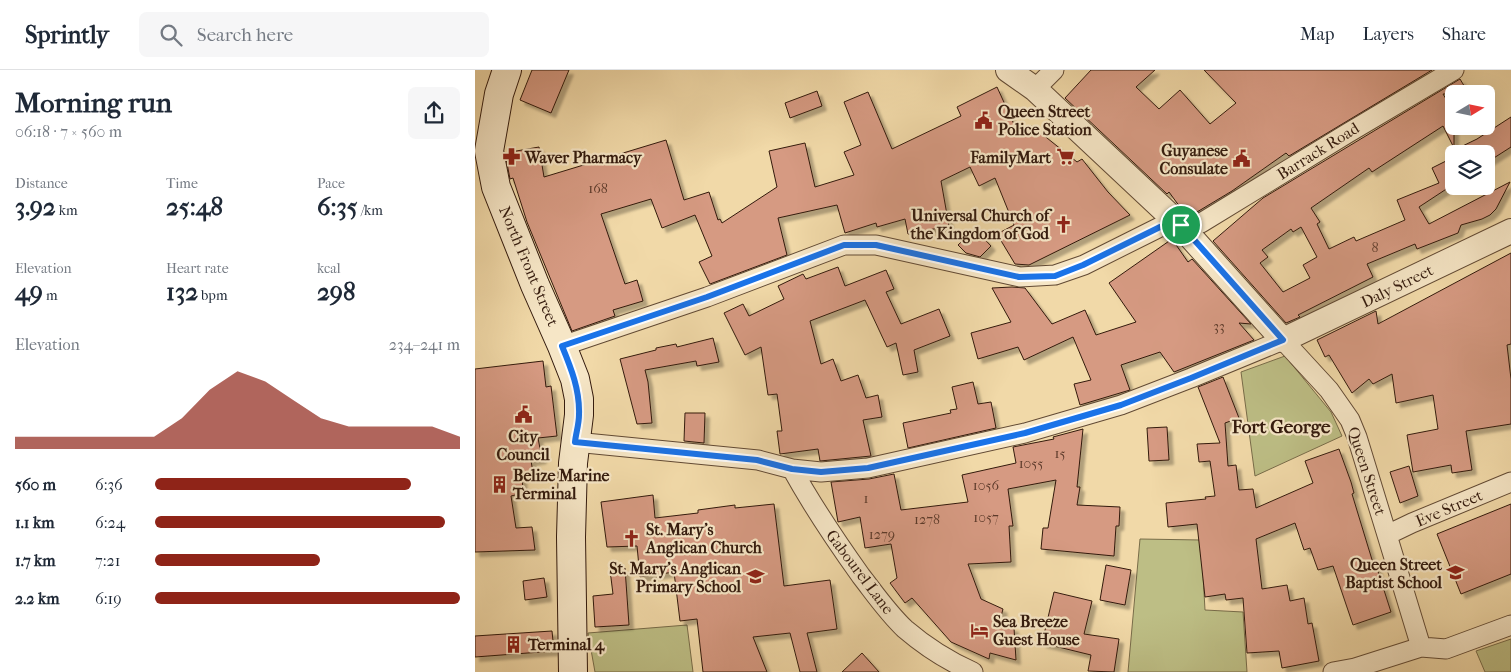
<!DOCTYPE html>
<meta charset="utf-8">
<style>
body{margin:0;font-family:"IM FELL French Canon",serif;background:#f6f6f7;color:#1f2937;height:100vh;display:flex;flex-direction:column;font-size:19px;white-space:nowrap}
*{box-sizing:border-box;margin:0}
p{font-size:16px;color:#747a83}
.icon{flex:none;width:28px;height:28px;fill:none;stroke:currentColor;stroke-width:2;stroke-linecap:round;stroke-linejoin:round}
.map{position:relative;flex:1;overflow:hidden}
.details{display:flex;flex-direction:column;background:#fff;width:475px}
.details>*{flex:none}
.needle{width:32px;rotate:80deg}
.controls{position:absolute;left:970px;top:15px;display:grid;gap:10px}
.controls a{display:grid;place-items:center;width:50px;height:50px;border-radius:8px;background:#fff;box-shadow:0 5px 20px #0002;font-size:25px}
.pin{position:absolute;display:grid;place-items:center;width:42px;height:42px;color:#fff;margin:-21px;border:2px solid #fff;border-radius:50%;box-shadow:0 1px 5px #0007}
.round{display:grid;place-items:center;flex:none;width:52px;height:52px;border-radius:8px;background:#f6f6f7}
.summary{display:flex;align-items:center;justify-content:space-between;height:85px;padding:0 15px}
h1{font-size:28px;font-weight:800;line-height:38px}
.metrics{display:grid;grid-template-columns:repeat(3,1fr);gap:8px;height:85px;padding:5px 15px}
.metrics div{display:grid;align-content:center}
.metrics b{font-size:25px;font-weight:800}
.metrics small{font-size:14px;font-weight:400}
.metrics p{font-size:14px}
.chart{height:140px;padding:10px 15px}
.chart p{display:flex;justify-content:space-between}
.chart svg{width:100%;height:90px;margin-top:5px;fill:#8f2418;opacity:.7}
ul{padding:0 15px;list-style:none;font-size:16px}
li{display:grid;grid-template-columns:80px 60px 1fr;align-items:center;height:38px}
li i{height:12px;border-radius:6px;background:#8f2418}
header{display:flex;align-items:center;gap:30px;box-sizing:border-box;height:70px;padding:0 25px;background:#fff;border-bottom:1px solid #e0e1e3}
header strong{font-size:24px}
nav{display:flex;gap:28px;margin-inline-start:auto;font-size:18px}
.search{width:350px;height:45px;background:#f6f6f7;display:flex;align-items:center;gap:12px;box-sizing:border-box;padding:0 18px;border-radius:8px;color:#747a83;font-size:19px}
main{display:flex;flex:1;min-height:0}
.map>svg:first-child{display:block}
</style>
<header>
<strong>Sprintly</strong>
<div class="search"><svg class="icon" aria-label="search" viewBox="0 0 24 24"><circle cx="10" cy="10" r="6"/><path d="M15 15l6 6"/></svg>Search here</div>
<nav><a>Map</a><a>Layers</a><a>Share</a></nav>
</header>
<main>
<section class="details">
<div class="summary"><div><h1>Morning run</h1><p>06:18 · 7 × 560 m</p></div><a class="round"><svg class="icon" aria-label="share" viewBox="0 0 24 24"><path d="M12 15V3M7 8l5-5 5 5M5 13v7h14v-7"/></svg></a></div>
<div class="metrics">
<div><p>Distance</p><b>3.92<small> km</small></b></div>
<div><p>Time</p><b>25:48</b></div>
<div><p>Pace</p><b>6:35<small> /km</small></b></div>
</div>
<div class="metrics">
<div><p>Elevation</p><b>49<small> m</small></b></div>
<div><p>Heart rate</p><b>132<small> bpm</small></b></div>
<div><p>kcal</p><b>298</b></div>
</div>
<div class="chart"><p><span>Elevation</span>234–241 m</p>
<svg viewBox="0 0 160 44" preserveAspectRatio="none"><path d="M0 44V38L10 38L20 38L30 38L40 38L50 38L60 29L70 15L80 6L90 11L100 20L110 29L120 33L130 33L140 33L150 33L160 38V44z"/></svg>
</div>
<ul>
<li><b>560 m</b>6:36<i style="width:84%"></i></li>
<li><b>1.1 km</b>6:24<i style="width:95%"></i></li>
<li><b>1.7 km</b>7:21<i style="width:54%"></i></li>
<li><b>2.2 km</b>6:19<i style="width:100%"></i></li>
</ul>
</section>
<div class="map">
<svg width="1036" height="602" viewBox="0 0 1036 602">
<defs>
<filter id="shadow"><feDropShadow dx="4.5" dy="4.5" stdDeviation="1" flood-color="#0004"/></filter>
</defs>
<rect width="100%" height="100%" fill="#f1d9a8"/>
<filter id="stains"><feTurbulence type="fractalNoise" baseFrequency=".004" numOctaves="4"/><feColorMatrix values="0 0 0 0 .2 0 0 0 0 .09 0 0 0 0 .02 0 0 0 .5 -.17"/></filter>
<radialGradient id="worn" r=".72"><stop offset=".6" stop-color="#630" stop-opacity="0"/><stop offset="1" stop-color="#630" stop-opacity=".3"/></radialGradient>
<path fill="#bdbe85" stroke="#786c49" d="M810 286 856 342 867 366 780 406 766 302Z
M665 469 726 470 730 540 768 542 772 602H653Z
M212 555 218 602H120L113 563Z
M1036 569V602H1010L1001 581Z"/>
<path fill="#d69a82" stroke="#331a0d" fill-rule="evenodd" filter="url(#shadow)" d="M57 0H94L76 43 45 30Z
M616 0H680L661 17 684 39 705 20 735 54 761 33 729 0H957L814 86 811 83 757 121 722 142 712 143 702 133 694 122 692 124 590 28Z
M985 9 994 24H968L979 42V78L968 56 897 102 894 98 836 138 845 152 842 154 854 179 879 167 881 171 930 150 922 130 964 113 957 98 979 87V114L944 137 954 154 1035 112 1021 139 1015 145 1007 149 986 155 983 163 942 179 940 174 892 194 898 207 823 245 825 247 811 253 738 171 788 128ZM826 157 842 187 828 195 835 208 808 222 785 193 793 187 787 180 816 159 818 162Z
M522 17 543 63 557 56 602 92 607 89 633 122 655 145 554 195 540 194 522 164 539 155 520 108 504 116 495 97 466 111 474 156 433 164 430 149 402 157 401 153 370 163 362 135 303 148 312 185 235 214 224 192 237 186 220 145 187 158 176 129 126 144 150 214 162 210 168 231 138 240 140 246 97 261 52 152 38 108 35 109 30 83 64 77 69 107 191 70 209 130 234 122 243 150 245 149 247 153 302 117 294 81 330 73 340 117 379 105 369 82 386 75 369 32 393 22 417 79 486 46 482 37Z
M342 21 347 36 315 48 310 33Z
M1036 47V77L1011 93V84H971L1002 69Z
M500 159 516 176 505 187 491 183 483 175Z
M697 169 713 192 717 189 776 254 764 253 779 270 699 302 685 282 646 295 655 320 605 335 599 314 616 310 598 267 549 290 543 277 503 289 496 263 536 252 517 218 537 217 550 218 577 254 610 240 621 265 661 252 634 213Z
M1036 183V274L1032 275 1036 309V354L991 361 997 400 977 403 976 395 938 402 932 365 963 359 958 325 921 333 917 304 898 314 894 309 877 323 854 285 850 287 842 270 901 241 903 254Z
M363 197 370 216 411 200 419 219 411 222 426 254 464 239 475 266 439 280 443 302 428 305 421 273 412 277 390 230 335 251 346 294 358 289 366 311 383 305 391 328 403 325 407 347 388 350 396 386 345 391 343 379 305 384 302 361H307L302 324 293 325 286 277 270 285 249 243 268 234 274 246 309 229 303 216 328 204 331 209Z
M238 268 244 292 222 296 221 291 170 300 173 312 177 353 162 354 145 289 181 280V278L201 274 202 277Z
M68 291 71 317 76 316 82 366 63 368 67 389 56 391 58 402 47 404 48 423 36 426 41 458 57 457 60 480 0 482V299Z
M748 307 764 348 750 353 753 396 761 395 764 420 778 419 781 438 838 413 830 391 864 379 876 412 879 423 877 424 898 493 900 492 916 542 878 555 858 496 843 500 835 478 829 480 820 453 781 469 787 519 812 515 815 531 829 528 833 554 837 553 844 591 807 598 804 581 772 583 768 528 751 530 750 524 730 527 722 454 693 457 691 433 731 429 730 427 740 426 735 391 724 392 722 374 745 373 723 317Z
M498 312 503 334 516 332 521 358 433 378 428 353 476 343 475 340 482 339 477 317Z
M210 343H230L229 373 209 371Z
M692 357 694 390 674 391 672 358Z
M608 359 602 417H605L602 435 645 437 644 456H641L639 486 566 479 568 458H573L581 410 533 419 538 456H534L536 492 493 494 506 529 528 539 524 554 539 558 541 590 515 583 514 589 476 572 437 528 430 533 415 513 422 508 416 474 390 478 385 447 363 452 356 412 394 409 419 404 426 440 493 432 487 405 541 393 538 377 579 369 578 367Z
M934 396 943 426 925 433 915 402Z
M178 425 180 448 223 443V440L260 435V438L299 434 309 516 355 510 362 559 332 563 342 602H325L315 563 278 567 292 602H228L222 549 205 551 199 502 165 507 162 476 132 477 126 432Z
M1036 434V504L986 524 962 464Z
M631 495 656 500 650 535 625 530Z
M150 498 154 555 120 557 118 526 138 524 135 500Z
M69 508 72 527 50 530 48 511Z
M579 522 617 531 609 564 644 569 639 602 613 601 616 585 567 573Z
M77 561 79 581 0 587V566Z
M387 583 404 602H367Z"/>
<g fill="none" stroke-linecap="round" stroke-linejoin="round">
<defs>
<path id="minor" d="M560 19 579 0
M87 276 232 227 369 175H401L545 207 580 205 609 195 685 157 726 153 873 63 979 0
M100 372 283 390 317 399 346 402 393 398 550 363 646 335 716 308 808 270 854 320 875 350 882 367 912 465 946 577
M317 399C338 437 361 471 386 506 400 524 413 543 430 559 451 577 473 591 498 602
M912 465 937 453 1036 412
M858 602 880 598 946 577 971 579 1036 555"/>
<path id="tertiary" d="M533 0 560 19 705 155 808 270 1036 161"/>
<path id="secondary" d="M32 0 24 24 14 81 21 117 60 215 87 276 100 309 104 329V345L98 393 96 467 98 602"/>
</defs>
<use href="#minor" stroke="#624a34" stroke-width="21"/>
<use href="#tertiary" stroke="#624a34" stroke-width="26"/>
<use href="#secondary" stroke="#331a0d" stroke-width="30"/>
<use href="#minor" stroke="#f6e6c6" stroke-width="19"/>
<use href="#tertiary" stroke="#f6e6c6" stroke-width="24"/>
<use href="#secondary" stroke="#f6e6c6" stroke-width="28"/>
</g>
<g fill="none" stroke-linecap="round" stroke-linejoin="round">
<defs>
<path id="route" d="M706 155 808 270 716 308 646 335 550 363 393 398 346 402 317 399 282 390 100 372C101 363 104 354 104 345 105 320 96 298 87 276L232 227 369 175H401L544 207 580 206 608 195 685 157Z"/>
</defs>
<use href="#route" stroke="#fff" stroke-width="10"/>
<use href="#route" stroke="#1a73e8" stroke-width="6"/>
</g>
<defs>
<symbol id="civic-bare" viewBox="-9 -9 18 18"><path d="M-.6-6.5H3V-4.5H.6V-3L4-1V1h2V6H-6V1h2V-1L-.6-3ZM-1.2 2.5V6h2.4V2.5Z" fill="#8f2418" stroke="#f6e6c6" stroke-width="2.5" paint-order="stroke"/></symbol>
<symbol id="pharmacy-bare" viewBox="-9 -9 18 18"><path d="M-2-6h4v4h4v4h-4v4h-4v-4h-4v-4h4Z" fill="#8f2418" stroke="#f6e6c6" stroke-width="2.5" paint-order="stroke"/></symbol>
<symbol id="supermarket-bare" viewBox="-9 -9 18 18"><path d="M-6-5.5h2.5l.6 2H6L4.5 2H-2.5L-4.4-4H-6ZM-1.5 3.2a1.3 1.3 0 1 0 .1 0ZM3 3.2a1.3 1.3 0 1 0 .1 0Z" fill="#8f2418" stroke="#f6e6c6" stroke-width="2.5" paint-order="stroke"/></symbol>
<symbol id="church-bare" viewBox="-9 -9 18 18"><path d="M-1.2-6h2.4v3.5h3.3v2.4h-3.3V6h-2.4V-.1h-3.3v-2.4h3.3Z" fill="#8f2418" stroke="#f6e6c6" stroke-width="2.5" paint-order="stroke"/></symbol>
<symbol id="building-bare" viewBox="-9 -9 18 18"><path d="M-4-6H4V6H1V3H-1V6H-4ZM-2.5-4.3h1.7v1.8h-1.7ZM.8-4.3h1.7v1.8H.8ZM-2.5-1h1.7V.8h-1.7ZM.8-1h1.7V.8H.8Z" fill="#8f2418" stroke="#f6e6c6" stroke-width="2.5" paint-order="stroke"/></symbol>
<symbol id="school-bare" viewBox="-9 -9 18 18"><path d="M0-5L7-2L0 1L-7-2ZM-4 1L0 2.5L4 1V4Q0 6-4 4Z" fill="#8f2418" stroke="#f6e6c6" stroke-width="2.5" paint-order="stroke"/></symbol>
<symbol id="hotel-bare" viewBox="-9 -9 18 18"><path d="M-6-4.5h1.5V1H6V5H4.5V3h-9V5H-6ZM-4 0a1.8 1.8 0 1 1 3.6 0ZM.5 0V-2.5h3Q6-2.5 6 0Z" fill="#8f2418" stroke="#f6e6c6" stroke-width="2.5" paint-order="stroke"/></symbol>
</defs>
<g fill-rule="evenodd">
<use href="#civic-bare" x="496" y="38" width="25" height="25"/>
<use href="#pharmacy-bare" x="24" y="74" width="25" height="25"/>
<use href="#supermarket-bare" x="578" y="74" width="25" height="25"/>
<use href="#civic-bare" x="754" y="76" width="25" height="25"/>
<use href="#church-bare" x="576" y="142" width="25" height="25"/>
<use href="#civic-bare" x="36" y="332" width="25" height="25"/>
<use href="#building-bare" x="12" y="402" width="25" height="25"/>
<use href="#church-bare" x="144" y="456" width="25" height="25"/>
<use href="#school-bare" x="968" y="490" width="25" height="25"/>
<use href="#school-bare" x="268" y="494" width="25" height="25"/>
<use href="#hotel-bare" x="492" y="548" width="25" height="25"/>
<use href="#building-bare" x="26" y="562" width="25" height="25"/>
</g>
<g text-anchor="middle" dominant-baseline="central" stroke-width="4.5" stroke-linejoin="round" paint-order="stroke">
<g font-size="14" fill="#5c3a2a">
<text x="123" y="118">168</text>
<text x="900" y="177">8</text>
<text x="744" y="256">33</text>
<text x="585" y="383">15</text>
<text x="556" y="393">1055</text>
<text x="511" y="415">1056</text>
<text x="391" y="428">1</text>
<text x="511" y="447">1057</text>
<text x="452" y="449">1278</text>
<text x="407" y="464">1279</text>
</g>
<g font-size="16" font-weight="bold" fill="#331a0d" stroke="#f6e6c6" text-anchor="start">
<text x="523" y="41">Queen Street<tspan x="523" dy="18">Police Station</tspan></text>
<text x="753" y="80" text-anchor="end">Guyanese<tspan x="753" dy="18">Consulate</tspan></text>
<text x="50" y="87">Waver Pharmacy</text>
<text x="576" y="87" text-anchor="end">FamilyMart</text>
<text x="574" y="145" text-anchor="end">Universal Church of<tspan x="574" dy="18">the Kingdom of God</tspan></text>
<text x="48" y="366" text-anchor="middle">City<tspan x="48" dy="18">Council</tspan></text>
<text x="38" y="405">Belize Marine<tspan x="38" dy="18">Terminal</tspan></text>
<text x="171" y="459">St. Mary's<tspan x="171" dy="18">Anglican Church</tspan></text>
<text x="967" y="494" text-anchor="end">Queen Street<tspan x="967" dy="18">Baptist School</tspan></text>
<text x="266" y="498" text-anchor="end">St. Mary's Anglican<tspan x="266" dy="18">Primary School</tspan></text>
<text x="518" y="551">Sea Breeze<tspan x="518" dy="18">Guest House</tspan></text>
<text x="53" y="574">Terminal 4</text>
</g>
<g font-size="16" fill="#331a0d" stroke="#f6e6c6">
<text transform="translate(843 81) rotate(-32)">Barrack Road</text>
<text transform="translate(54 196) rotate(67)">North Front Street</text>
<text transform="translate(922 216) rotate(-26)">Daly Street</text>
<text transform="translate(892 401) rotate(72)">Queen Street</text>
<text transform="translate(974 438) rotate(-23)">Eve Street</text>
<text transform="translate(385 502) rotate(53)">Gabourel Lane</text>
</g>
<g font-size="19" font-weight="bold" fill="#331a0d" stroke="#f6e6c6">
<text x="806" y="357">Fort George</text>
</g>
</g>
<rect width="100%" height="100%" filter="url(#stains)"/>
<rect width="100%" height="100%" fill="url(#worn)"/>
</svg>
<div class="controls">
<a><svg class="needle" viewBox="-14 -14 28 28"><path d="M0-13l5 13h-10z" fill="#e53935"/><path d="M0 13l5-13h-10z" fill="#747a83"/></svg></a>
<a><svg class="icon" aria-label="layers" viewBox="0 0 24 24"><path d="M12 4l9 5-9 5-9-5zM3 14l9 5 9-5"/></svg></a>
</div>
<div class="pin" style="left:706px;top:155px;background:#1e9e55"><svg class="icon" aria-label="arrive" viewBox="0 0 24 24"><path d="M6 21V4h12l-3 4 3 4H6"/></svg></div>
</div>
</main>
